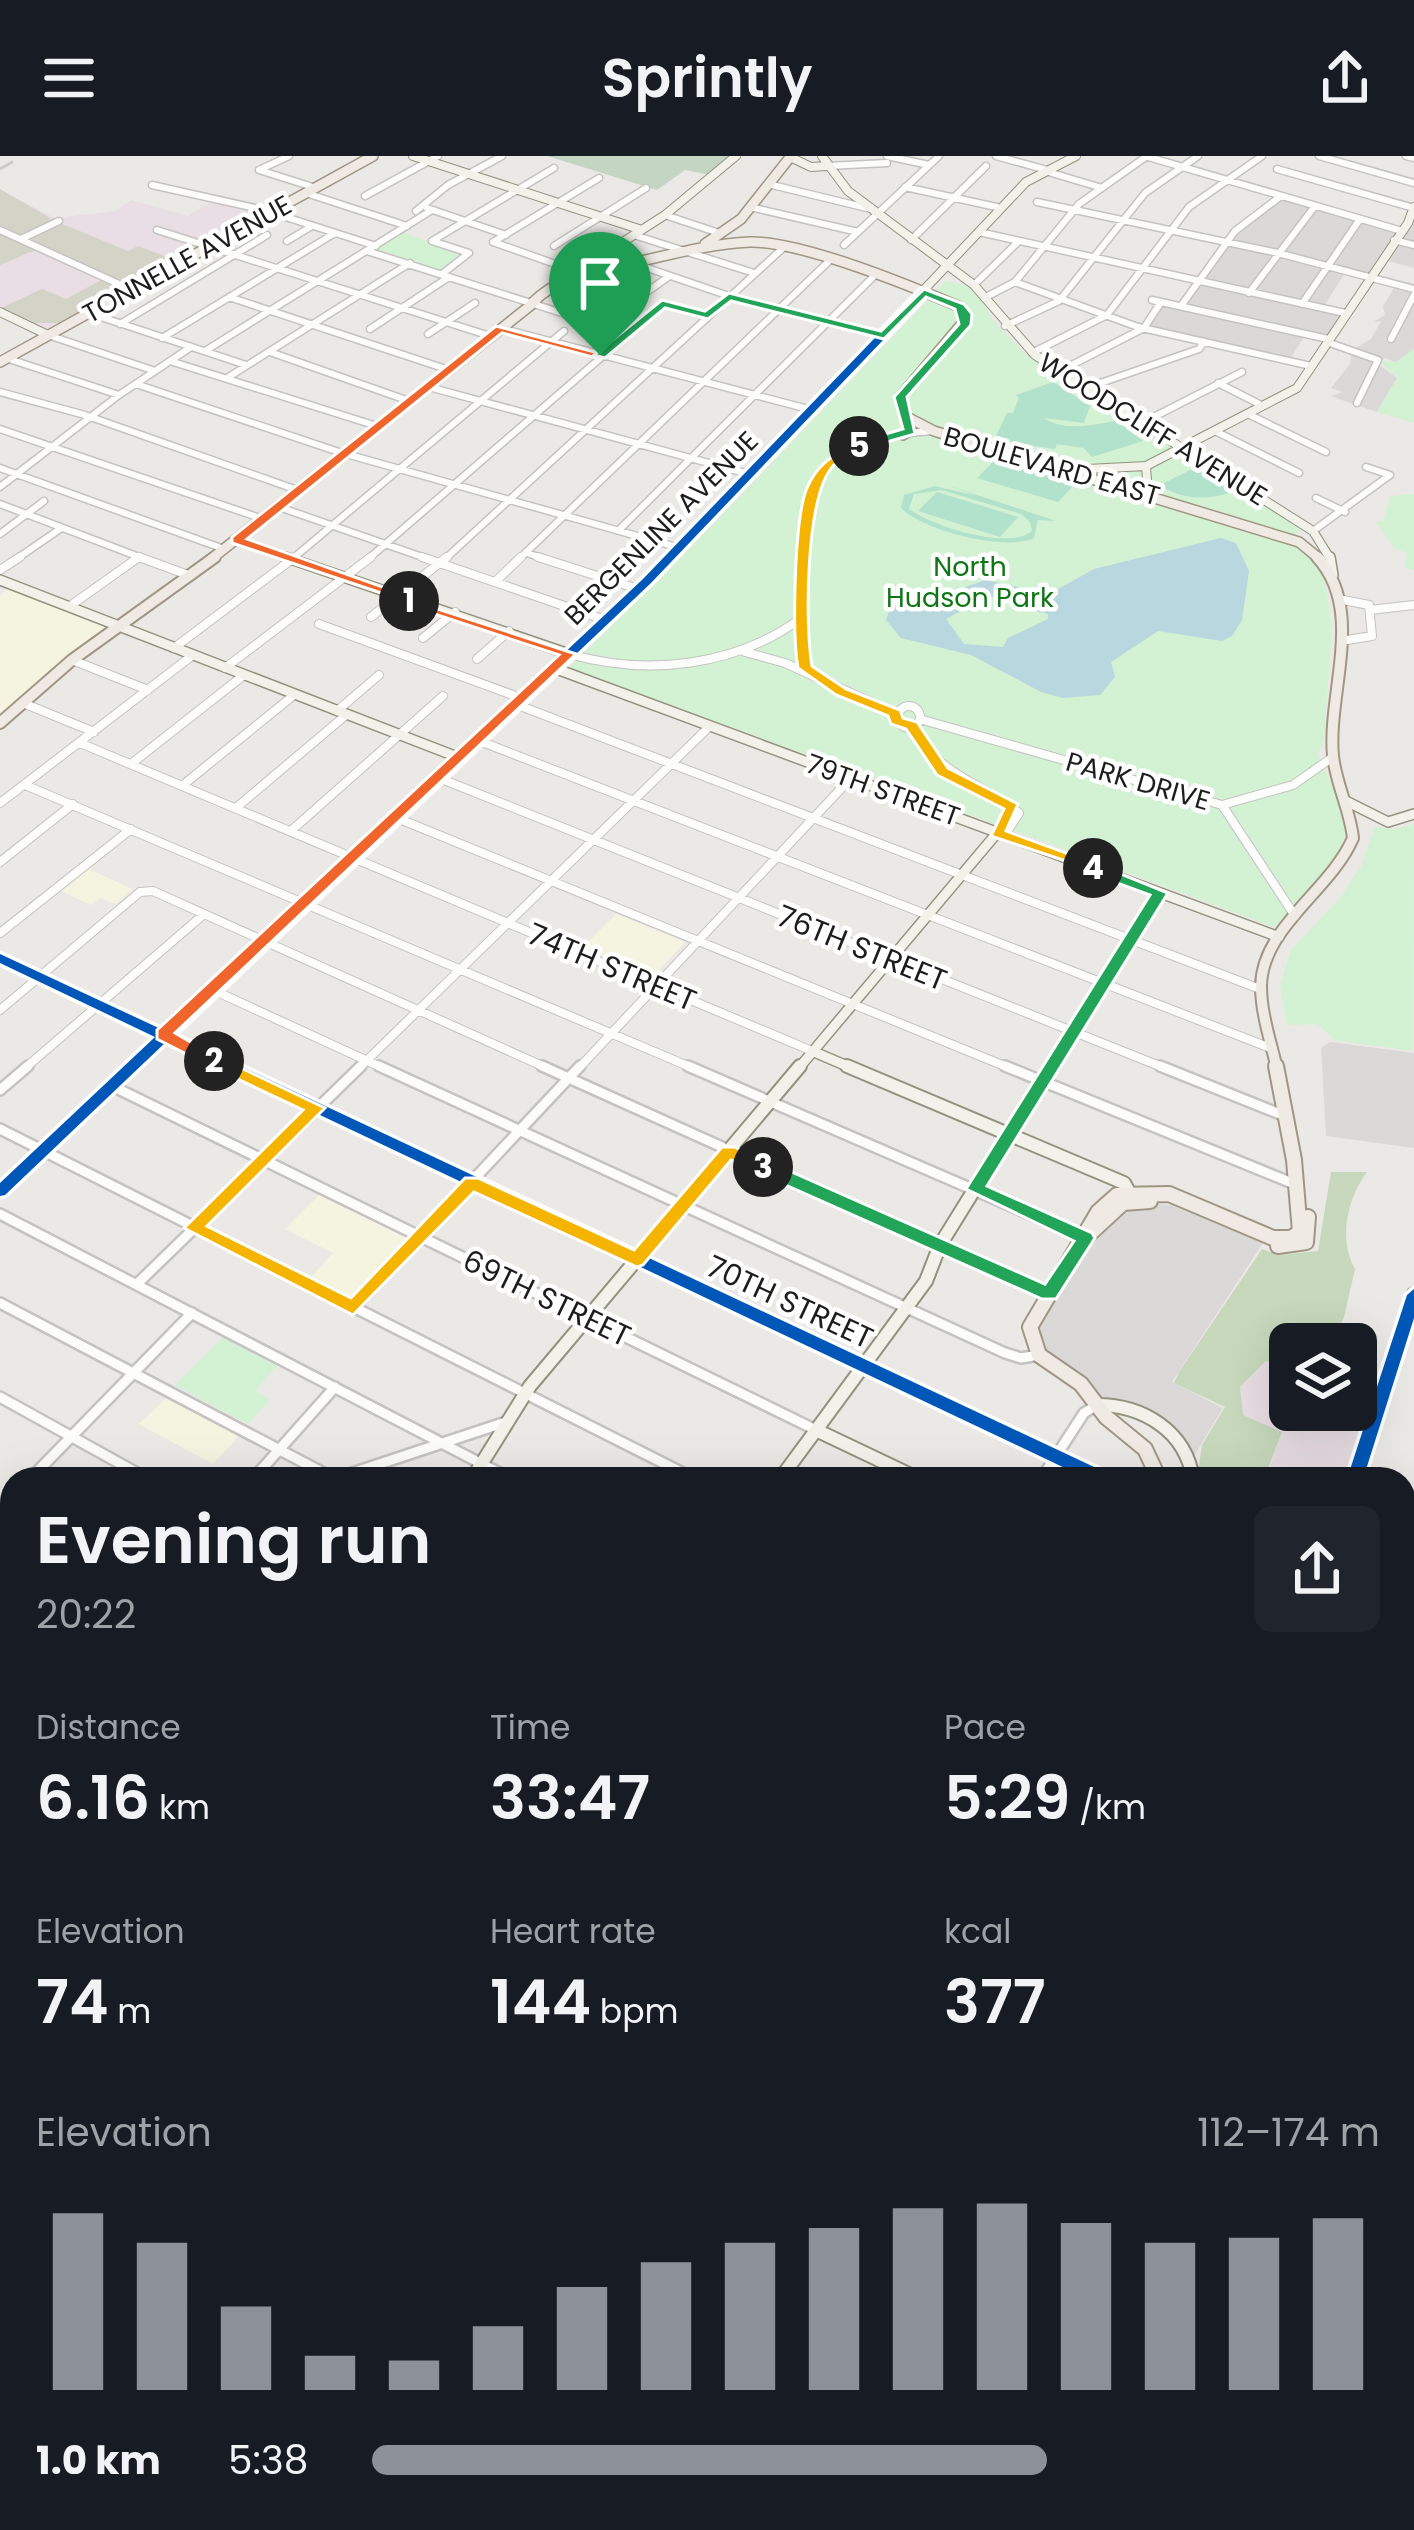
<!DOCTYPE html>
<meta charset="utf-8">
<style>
body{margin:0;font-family:Poppins,sans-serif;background:#20242c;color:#f1f3f6;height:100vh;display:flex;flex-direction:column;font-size:45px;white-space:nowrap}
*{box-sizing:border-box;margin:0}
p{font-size:39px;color:#9ea1a6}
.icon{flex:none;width:66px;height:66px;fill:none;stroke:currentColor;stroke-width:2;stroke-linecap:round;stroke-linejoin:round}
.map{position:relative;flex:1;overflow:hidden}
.side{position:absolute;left:0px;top:1311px;width:1416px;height:1065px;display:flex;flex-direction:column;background:#171b24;border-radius:36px 36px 0 0;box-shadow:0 12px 48px #0002}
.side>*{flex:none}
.fabs{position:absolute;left:1269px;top:1167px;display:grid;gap:24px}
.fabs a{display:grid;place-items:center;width:108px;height:108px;border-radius:18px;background:#171b24;box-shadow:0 12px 48px #0002;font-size:60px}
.pin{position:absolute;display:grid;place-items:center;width:102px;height:102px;color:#fff;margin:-123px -51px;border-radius:50% 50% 50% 0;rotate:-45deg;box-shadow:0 0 12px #0007}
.pin .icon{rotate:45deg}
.km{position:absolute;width:60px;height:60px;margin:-30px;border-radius:50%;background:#222;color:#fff;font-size:33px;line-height:60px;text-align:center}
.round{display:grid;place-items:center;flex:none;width:126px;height:126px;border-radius:18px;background:#20242c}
.headline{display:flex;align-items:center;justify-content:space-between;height:204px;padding:0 36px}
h1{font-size:66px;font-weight:600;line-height:90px}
.figures{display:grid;grid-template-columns:repeat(3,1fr);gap:18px;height:204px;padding:12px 36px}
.figures div{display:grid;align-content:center}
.figures b{font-size:60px;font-weight:600}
.figures small{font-size:33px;font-weight:400}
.figures p{font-size:33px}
.chart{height:336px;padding:24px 36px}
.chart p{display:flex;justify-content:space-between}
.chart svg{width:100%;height:216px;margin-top:12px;stroke:#8c9099;stroke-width:6}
ul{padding:0 36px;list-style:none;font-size:39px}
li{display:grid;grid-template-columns:192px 144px 1fr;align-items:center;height:90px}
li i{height:30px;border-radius:15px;background:#8c9099}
header{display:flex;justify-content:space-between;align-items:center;height:156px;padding:0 36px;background:#171b24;font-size:54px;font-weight:600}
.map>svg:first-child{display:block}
</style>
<header><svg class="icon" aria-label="menu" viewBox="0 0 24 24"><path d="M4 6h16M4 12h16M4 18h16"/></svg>Sprintly<svg class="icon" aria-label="share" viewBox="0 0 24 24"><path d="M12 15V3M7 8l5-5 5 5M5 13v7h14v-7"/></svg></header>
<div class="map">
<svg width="1414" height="2374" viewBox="0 0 1414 2374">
<rect width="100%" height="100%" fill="#ebe9e6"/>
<path fill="#dad9d7" d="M1281 40 1401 75 1414 64V112L1381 103 1366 124 1344 118 1323 152 1345 157 1328 183 1306 178 1289 205 1144 172 1161 146 1181 150 1235 75Z
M1396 129 1414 133V193L1396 206 1385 202 1378 208 1397 222 1377 256 1330 240 1343 236 1331 232 1350 208 1352 194 1371 183 1381 165 1373 166 1385 159 1383 150Z
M1330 886 1414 897V992L1326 980 1321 892Z
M1144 1047 1171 1049 1263 1087 1172 1226 1223 1252 1194 1300 1167 1275 1101 1251 1050 1210 1032 1172 1088 1082 1122 1052Z
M1404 1442 1414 1446V1716L1404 1711Z
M852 2364H1127L1141 2374H846Z"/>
<path fill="#e8dee4" d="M0 34 55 62 115 55 131 44 188 60 210 47 260 55 43 175 0 155Z
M1267 1205 1290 1213V1254H1356V1238L1368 1243 1343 1323H1266L1282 1276 1242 1259 1240 1231Z"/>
<path fill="#f5f4e0" d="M10 432 118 471 0 567V439Z
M89 713 132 733 116 748 100 742 91 749 61 735Z
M616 758 685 786 652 821 583 791Z
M320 1038 410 1081 353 1142 311 1121 333 1097 285 1073Z
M167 1241 239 1280 213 1308 139 1268Z"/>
<path fill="#d4d3c8" d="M0 33 55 65 128 95 138 90 175 104 59 167H36L1 152 42 133 66 143 105 122 40 92 0 109Z"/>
<path fill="#d8e7c5" d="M704 2364H829L822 2374H695Z"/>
<path fill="#c7d8bc" d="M1331 1016H1367C1347 1043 1338 1083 1355 1113L1344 1161 1330 1188H1290V1213L1266 1205 1240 1231 1243 1259 1282 1276 1264 1323H1197L1202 1289 1225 1251 1174 1227 1179 1216 1262 1093 1279 1099 1318 1095Z"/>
<path fill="#c4d5c4" d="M547 0H735L711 19 685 14 657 34Z"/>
<path fill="#d3f1d3" d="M401 76 464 98 441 115 375 92Z
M946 125 972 131 995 167 1026 199 1302 371 1290 384 1323 410 1332 470 1324 584 1318 598C1326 619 1339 640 1344 661 1353 703 1302 747 1274 771L569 511 669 414Z
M1414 193V267L1377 256 1397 222 1378 204 1396 206Z
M1414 338V414L1405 411 1407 397 1394 392 1376 366 1383 365 1390 340Z
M1414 668 1413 895 1335 884 1317 868 1287 869 1280 829 1291 794 1340 742 1361 710 1375 671 1395 673Z
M223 1181 278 1209 255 1234 270 1244 248 1268 175 1229Z"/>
<path fill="#b2e1cc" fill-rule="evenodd" d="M1053 226 1090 250 1084 267 1044 262C1066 276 1091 269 1116 265L1143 285 1092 301 1084 292 1057 288 1055 293 1000 285 996 280 1007 257H1013L1019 242 1016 239Z
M995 304 1075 328 1058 346 977 322Z
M1196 311 1238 333C1214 345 1182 345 1160 329Z
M944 328 1056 365 1038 364 1034 382C1006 396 922 374 901 352L904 339 935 330 977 340ZM942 334 1021 358 1030 366 1032 375C1009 395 932 370 909 353L914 338Z
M937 336 1018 361 1000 381 918 355Z"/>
<path fill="#b9d7de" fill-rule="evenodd" d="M1221 382 1236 387 1249 415 1242 464 1232 480 1222 485 1158 475 1111 506 1115 521 1100 539 1063 542 1041 536 971 499 901 482 886 464 890 452 906 442 947 437 986 424 1049 438 1094 413ZM986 441H1006L1017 451 1048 458V463L1008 482 1003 491 964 488 946 463Z
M1404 1865 1414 1870V2374H1217L1221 2364H1404V1942L1408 1924 1404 1918Z"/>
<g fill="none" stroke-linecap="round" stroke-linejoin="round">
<defs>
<path id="street-far3" d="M887 0 929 9
M996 0 1047 14
M1145 0 1402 75
M1319 0 1414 27
M1406 0 1414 2
M827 10 887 7
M1277 13 1414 52
M259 14 316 32
M259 14 289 0
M1045 15 1102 32
M768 28 871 53
M152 29 264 54 376 90
M905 31 1001 52
M306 37 407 70
M365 40 438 0
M1037 46 1278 97 1414 133
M750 51 858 76
M427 52 506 79
M416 55 448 29 502 0
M665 59 716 76
M0 74 132 134
M157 74 490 180
M979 76 1345 157
M634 79 754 117
M21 83 59 65
M911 84 986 10
M1394 84 1414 89
M287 85 312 70
M432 85 554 12
M432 85 469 97 442 118
M844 89 939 0
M554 90 646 32
M367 95 625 177
M633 107 729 140 883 179
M575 115 493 86 599 22
M1015 126 1138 171 1311 210
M974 129 1018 86
M612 135 637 143
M1249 137 1315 50
M229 141 449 214
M984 142 1015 126 1079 48 1147 0
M1152 144 1328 183
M1302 148 1360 63
M1181 150 1235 75 1281 40
M89 157 246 209
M120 168 267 79
M600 169 668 121
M1005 170 1059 145 1145 37 1198 0
M500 172 812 254
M370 173 449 121
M428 178 475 147
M48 179 155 215
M162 182 335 77
M1391 183 1414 139
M1327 186 1378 204 1357 247
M205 195 432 54
M270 196 412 246
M1032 197 1107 159 1189 51 1262 0
M6 202 119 239
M170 205 380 271
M1058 216 1144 172 1161 146
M227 222 410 107
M1218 227 1263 250
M136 228 339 296 680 392
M429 231 749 318
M1083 233 1199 193 1204 186
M0 236 85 259 300 335
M1248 258 1326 296
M1138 269 1242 216
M0 273 263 363
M1215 275 1299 317
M0 312 224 393
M0 331 119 239 191 191
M1316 342 1345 356
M0 348 147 404
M279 351 431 404
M619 374 874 120
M1313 375 1390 319 1366 311
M0 378 44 345
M527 397 547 404
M15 404 60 373
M291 404 564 175
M367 404 663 148 708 160
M444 404 783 92
M518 404 829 105
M806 404C808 382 806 357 812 336 825 287 892 277 934 275"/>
<path id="street-far2" d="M139 401 188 419
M422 401 605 464
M538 401 638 433
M0 414 20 401
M496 425 521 401
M1338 443 1369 449 1372 480 1341 485
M70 450 139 401
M1370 454 1414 449
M371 461 447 401
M800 463 805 511
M319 468 513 539 523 551 1260 833
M423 482 455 456
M174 492 295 401
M745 496 785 507 895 557
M569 498C647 520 734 511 800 463L806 401
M477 503 509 475
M72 504 148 534
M225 512 371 401
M23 547 94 576
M898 561a11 11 0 1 1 22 0a11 11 0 1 1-22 0Z
M337 555 379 519
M923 564 1222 649 1295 760
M912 569C938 620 977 624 1019 657L1008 674 999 676
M477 584 1273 893
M80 587 812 895
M131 608 244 519
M439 622 1167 913
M25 629 695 913
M183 629 294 539
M0 647 193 499
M1222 649 1293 629 1333 601
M237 651 346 559
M397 662 1012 913
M292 674 443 540
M997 677 1013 651
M0 706 73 648
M0 777 131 673
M213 834 385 913
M0 854 140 736 153 735 549 913
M163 879 235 913
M24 913 203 759
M358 913 710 570
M578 913 851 622"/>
<path id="street-far1" d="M228 910 862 1210
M379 910 1005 1197 1021 1202 1039 1199
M542 910 1049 1138
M688 910 1085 1082
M1005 910 1297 1029
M1160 910 1285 960
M110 929 816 1274
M0 934 28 910
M0 973 695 1323
M0 1058 511 1323
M137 1128 361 910
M0 1147 335 1323
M353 1152 580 910
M0 1241 148 1323
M30 1323 192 1157
M253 1323 335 1231
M334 1323 506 1266
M1041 1323 1084 1257 1097 1249
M0 1353 12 1341
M0 1463 6 1467 0 1474
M1404 1480 1414 1485"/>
<path id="street" d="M1404 1565 1414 1569
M0 1575 12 1583
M0 1605 12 1591
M1404 1657 1414 1662
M1406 1707 1414 1686
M0 1749 12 1735
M0 1794 12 1802
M0 2076 12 2061
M991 2368 998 2374
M1044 2374 1048 2364"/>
<path id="secondary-far3" d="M413 0 642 74
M822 0 848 35 974 129 1035 199 1313 375 1331 404
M790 1 811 11 827 10
M562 125 665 59 736 0
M0 156 48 179
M1146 310 1148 338
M1068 314 1146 310 1297 232 1408 67 1414 51
M237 384 294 404
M668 404 1026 26 1076 0"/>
<path id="secondary-far2" d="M285 401 569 498
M1330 401 1333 419
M0 424 460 602
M554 512 1279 781
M1346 645 1388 666 1414 658
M0 802 163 879
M812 895 854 913
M129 913 671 401
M798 913 997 677
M1050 913 1159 737"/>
<path id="secondary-far1" d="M847 910 1124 1027 1134 1045
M0 1035 132 910
M862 1210 1103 1323
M1097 1249C1143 1249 1186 1275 1193 1323
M816 1274 919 1323
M472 1323 530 1230 800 910
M780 1323 926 1125 940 1089 1051 910"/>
<path id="secondary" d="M0 1904 12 1889
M0 2163 12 2171
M0 2316 12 2302"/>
<path id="primary-far3" d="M705 88 741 63 791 0
M532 147C558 121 588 117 623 109 665 100 707 88 750 86 801 85 911 130 960 151L966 163 900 241 905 260 934 275 1299 386 1321 404
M0 206 373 0
M903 279 911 274 905 260
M210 404 536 145"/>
<path id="primary-far2" d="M0 567 72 504 215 401
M1277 913C1271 886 1261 858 1261 830 1262 771 1331 734 1353 682 1350 654 1336 628 1333 600 1327 537 1366 454 1317 401"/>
<path id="primary-far1" d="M1085 1082 1123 1047 1150 1045
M1278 1090 1306 1086 1308 1061
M1159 1323 1145 1293 1106 1261 1081 1228 1039 1199 1030 1171 1098 1056 1117 1039 1169 1038 1273 1082H1291L1300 1076 1294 1004 1276 910
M1355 1323 1414 1139"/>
<path id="primary" d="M265 2364 279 2374
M110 2374 118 2364
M675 2374 684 2364
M846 2374 852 2364"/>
</defs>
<use href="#street-far3" stroke="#c4c3c2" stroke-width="9"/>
<use href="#street-far2" stroke="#c4c3c2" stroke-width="10"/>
<use href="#street-far1" stroke="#c4c3c2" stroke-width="14"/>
<use href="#street" stroke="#c4c3c2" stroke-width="16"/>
<use href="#secondary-far3" stroke="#92937f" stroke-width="10"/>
<use href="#secondary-far2" stroke="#92937f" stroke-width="12"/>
<use href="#secondary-far1" stroke="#92937f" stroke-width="16"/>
<use href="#secondary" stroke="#92937f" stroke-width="20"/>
<use href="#primary-far3" stroke="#a09684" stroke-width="12"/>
<use href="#primary-far2" stroke="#a09684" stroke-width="14"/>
<use href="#primary-far1" stroke="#a09684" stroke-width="18"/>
<use href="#primary" stroke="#a09684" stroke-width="22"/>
<use href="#street-far3" stroke="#fcfcfb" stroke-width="6"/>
<use href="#street-far2" stroke="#fcfcfb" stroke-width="8"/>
<use href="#street-far1" stroke="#fcfcfb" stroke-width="9"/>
<use href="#street" stroke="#fcfcfb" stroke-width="12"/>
<use href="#secondary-far3" stroke="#f3f2ea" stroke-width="8"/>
<use href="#secondary-far2" stroke="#f3f2ea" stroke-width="9"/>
<use href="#secondary-far1" stroke="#f3f2ea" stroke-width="12"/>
<use href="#secondary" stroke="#f3f2ea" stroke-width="15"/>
<use href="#primary-far3" stroke="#efebe4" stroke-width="9"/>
<use href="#primary-far2" stroke="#efebe4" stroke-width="10"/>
<use href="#primary-far1" stroke="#efebe4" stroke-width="14"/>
<use href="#primary" stroke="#efebe4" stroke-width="18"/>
<path stroke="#cacac9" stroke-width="3" stroke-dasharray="15 15" stroke-linecap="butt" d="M0 13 23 0"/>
<defs>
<path id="cycleway" d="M921 134 929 136 651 427 174 879 1109 1318 1111 1323H1088L166 886 5 1039 0 1040V1027L155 881 0 807V798L163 874 643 423Z
M1414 1133V1162L1363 1323H1347L1407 1139Z"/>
</defs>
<use href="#cycleway" stroke="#fff" stroke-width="7"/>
<use href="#cycleway" fill="#0057b8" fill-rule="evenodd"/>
</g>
<path fill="#f0652b" stroke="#fff" stroke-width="3" d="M496 170 606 199 600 203 502 177 247 383 414 442V448L232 387V381Z"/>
<path fill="#f0652b" stroke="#fff" stroke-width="3" d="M404 442 576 498 175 877 223 905 208 909 157 883V874L559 499 404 448Z"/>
<path fill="#f5b400" stroke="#fff" stroke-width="3" d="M214 899 325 952 207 1070 351 1142 465 1022H478L634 1094 722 991H735L772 1011 763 1018 731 1004 643 1109 637 1111 474 1036 353 1159 184 1072 303 954 208 909 206 905Z"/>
<path fill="#22a559" stroke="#fff" stroke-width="3" d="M1087 709H1099L1168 737 987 1030 1092 1077 1095 1082 1056 1143H1042L756 1016V1006H769L1045 1128 1074 1085 966 1033 1150 739 1087 716Z"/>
<path fill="#f5b400" stroke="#fff" stroke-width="3" d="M854 287 866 290C857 297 842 301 834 309 805 338 805 471 812 510L846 533 900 554 903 562 917 566 948 612 1018 648 1006 675 1099 709V716L991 680 1004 653 937 619 906 573 891 568 888 560 836 539 798 512C792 478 794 362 807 332 817 308 834 299 854 287Z"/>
<path fill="#22a559" stroke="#fff" stroke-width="3" d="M924 133 964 148 972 158 971 169 907 241 915 278 859 294 854 287 903 273 894 241 959 168 955 153 926 141 884 183 731 145 708 163 665 152 605 202 594 199 662 144 705 155 729 137 881 175Z"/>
<g text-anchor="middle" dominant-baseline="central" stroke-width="9" stroke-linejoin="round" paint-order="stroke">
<g font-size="27" fill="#1d1d1d" stroke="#fff">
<text transform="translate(187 103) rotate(-29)">TONNELLE AVENUE</text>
<text transform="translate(1153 273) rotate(32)">WOODCLIFF AVENUE</text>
<text transform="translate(1052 310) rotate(16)">BOULEVARD EAST</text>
<text transform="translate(661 372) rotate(-45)">BERGENLINE AVENUE</text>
<text transform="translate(1138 625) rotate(16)">PARK DRIVE</text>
<text transform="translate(883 634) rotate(20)">79TH STREET</text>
</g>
<g font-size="27" fill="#0f7616" stroke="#fff">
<text x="970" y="410">North<tspan x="970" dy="31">Hudson Park</tspan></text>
</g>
<g font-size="30" fill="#1d1d1d" stroke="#fff">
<text transform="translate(862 792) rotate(22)">76TH STREET</text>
<text transform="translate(612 811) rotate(23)">74TH STREET</text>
<text transform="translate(547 1142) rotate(26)">69TH STREET</text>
<text transform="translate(790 1146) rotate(25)">70TH STREET</text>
</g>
</g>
</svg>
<div class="fabs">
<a><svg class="icon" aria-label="layers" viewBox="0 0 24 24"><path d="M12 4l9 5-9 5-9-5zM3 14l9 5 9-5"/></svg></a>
</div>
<div class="pin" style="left:600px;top:199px;background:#1e9e55"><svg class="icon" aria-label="arrive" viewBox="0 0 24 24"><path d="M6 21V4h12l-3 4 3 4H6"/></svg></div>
<b class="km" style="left:409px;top:445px">1</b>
<b class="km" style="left:214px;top:905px">2</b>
<b class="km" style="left:763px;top:1011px">3</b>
<b class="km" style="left:1093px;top:712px">4</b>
<b class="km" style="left:859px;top:290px">5</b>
<section class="side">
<div class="headline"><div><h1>Evening run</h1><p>20:22</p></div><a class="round"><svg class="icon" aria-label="share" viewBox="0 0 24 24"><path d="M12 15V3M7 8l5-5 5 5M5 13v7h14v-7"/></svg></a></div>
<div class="figures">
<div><p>Distance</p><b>6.16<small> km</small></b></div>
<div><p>Time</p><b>33:47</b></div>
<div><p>Pace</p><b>5:29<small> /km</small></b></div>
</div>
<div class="figures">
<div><p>Elevation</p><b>74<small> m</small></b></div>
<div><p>Heart rate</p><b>144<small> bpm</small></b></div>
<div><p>kcal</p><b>377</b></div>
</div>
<div class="chart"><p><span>Elevation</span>112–174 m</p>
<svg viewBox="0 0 160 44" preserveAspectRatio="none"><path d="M5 44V8M15 44V14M25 44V27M35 44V37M45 44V38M55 44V31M65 44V23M75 44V18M85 44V14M95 44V11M105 44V7M115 44V6M125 44V10M135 44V14M145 44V13M155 44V9"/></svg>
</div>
<ul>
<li><b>1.0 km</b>5:38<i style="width:67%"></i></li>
</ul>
</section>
</div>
